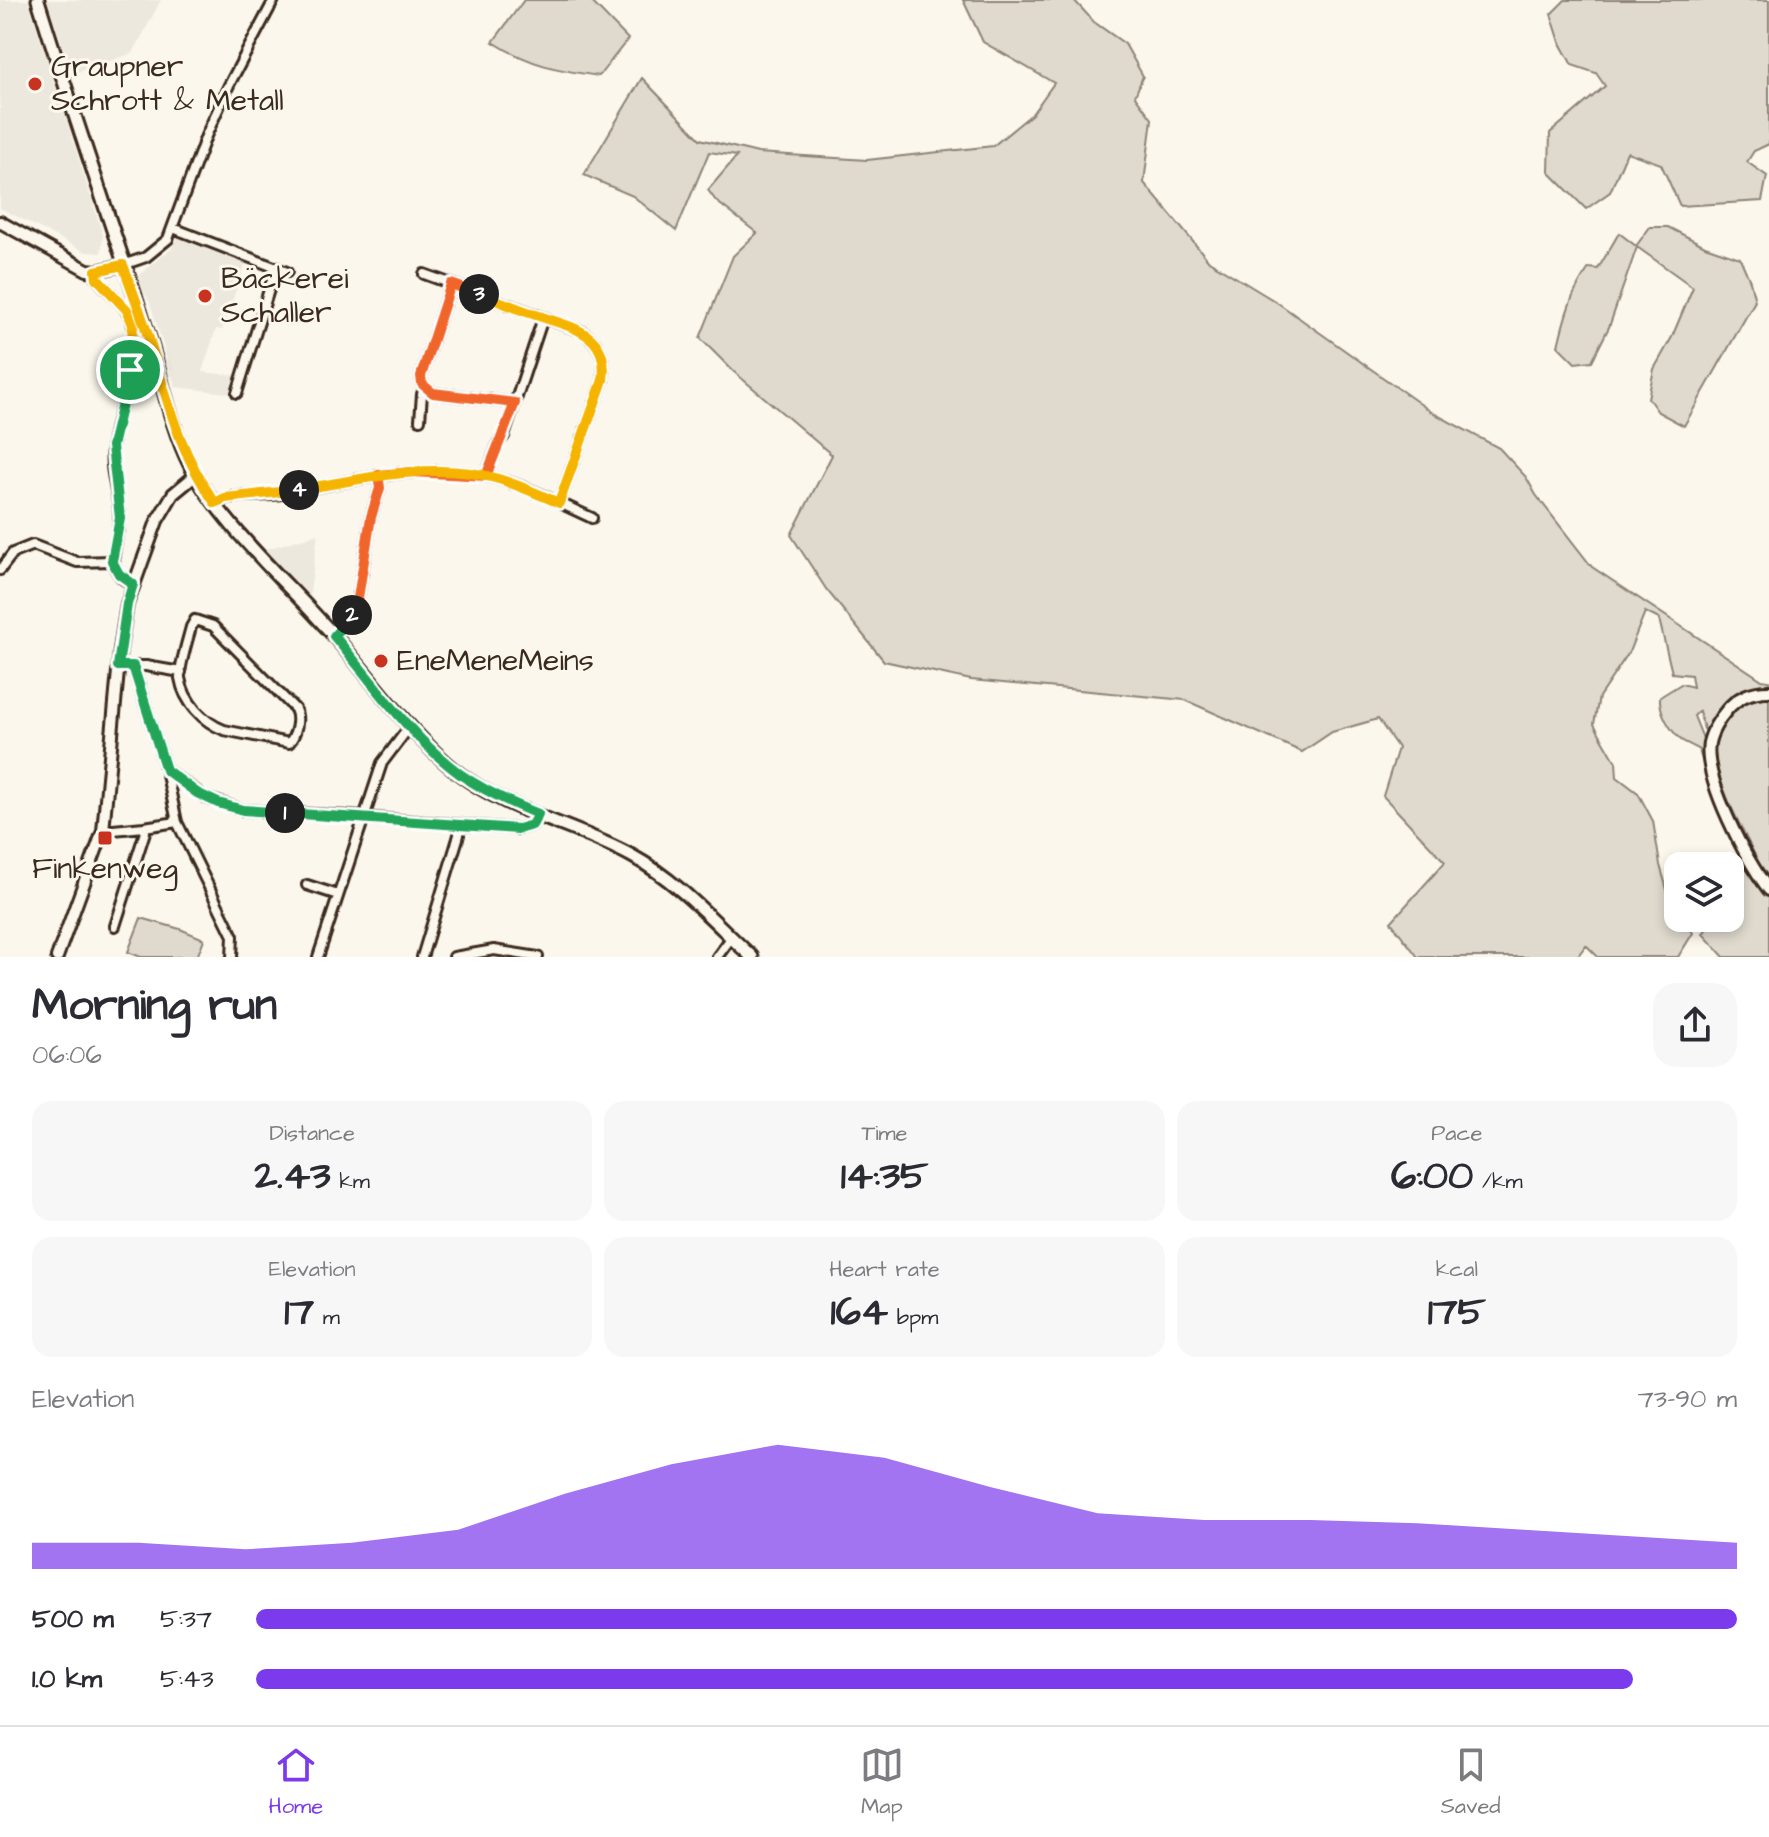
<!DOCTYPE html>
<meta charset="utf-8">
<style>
body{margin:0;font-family:"Architects Daughter",sans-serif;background:#f7f7f7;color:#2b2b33;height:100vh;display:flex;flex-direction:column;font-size:30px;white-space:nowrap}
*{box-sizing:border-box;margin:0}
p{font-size:26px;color:#7c7c81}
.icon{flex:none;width:44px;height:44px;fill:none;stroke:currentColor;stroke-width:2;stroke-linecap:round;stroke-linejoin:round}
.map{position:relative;height:957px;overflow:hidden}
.side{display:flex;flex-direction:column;background:#fff;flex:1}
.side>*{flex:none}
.buttons{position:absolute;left:1664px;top:852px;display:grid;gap:16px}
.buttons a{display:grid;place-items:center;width:80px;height:80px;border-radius:16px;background:#fff;box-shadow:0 4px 12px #0003;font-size:40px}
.pin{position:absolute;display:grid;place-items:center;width:68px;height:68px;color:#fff;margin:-34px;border:4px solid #fff;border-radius:50%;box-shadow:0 2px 8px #0007}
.km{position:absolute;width:40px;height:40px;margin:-20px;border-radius:50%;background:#222;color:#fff;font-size:22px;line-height:40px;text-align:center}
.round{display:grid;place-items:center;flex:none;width:84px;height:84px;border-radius:24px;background:#f7f7f7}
.summary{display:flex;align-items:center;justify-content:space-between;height:136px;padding:0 32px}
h1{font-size:44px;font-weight:700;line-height:60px}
.stats{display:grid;grid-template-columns:repeat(3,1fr);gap:12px;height:136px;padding:8px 32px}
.stats div{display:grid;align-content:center;border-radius:20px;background:#f7f7f7;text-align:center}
.stats b{font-size:40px;font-weight:700}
.stats small{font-size:22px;font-weight:400}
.stats p{font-size:22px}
.chart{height:224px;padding:16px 32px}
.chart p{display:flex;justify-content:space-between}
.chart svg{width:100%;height:144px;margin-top:8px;fill:#7c3aed;opacity:.7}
ul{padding:0 32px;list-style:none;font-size:26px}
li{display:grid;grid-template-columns:128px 96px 1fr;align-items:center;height:60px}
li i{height:20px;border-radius:10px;background:#7c3aed}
.tabs{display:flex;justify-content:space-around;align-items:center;height:112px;border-top:2px solid #e1e1e2;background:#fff;font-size:22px;color:#7c7c81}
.tabs a{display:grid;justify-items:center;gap:4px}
.tabs .current{color:#7c3aed}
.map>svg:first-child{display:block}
</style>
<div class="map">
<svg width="1769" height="957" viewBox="0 0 1769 957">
<rect width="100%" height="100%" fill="#fbf7ec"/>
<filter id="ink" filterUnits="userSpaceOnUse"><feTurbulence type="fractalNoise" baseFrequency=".0125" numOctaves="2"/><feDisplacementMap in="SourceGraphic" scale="16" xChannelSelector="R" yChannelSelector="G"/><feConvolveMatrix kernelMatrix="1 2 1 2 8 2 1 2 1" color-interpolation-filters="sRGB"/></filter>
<g filter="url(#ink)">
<path fill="#ede8dd" d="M0 0H28L103 235 101 253 86 252 0 208Z
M47 0H161L133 53 72 74Z
M184 227 249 253 222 330 216 329 202 372 238 376 235 394 176 387 150 303 140 285V274L171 249Z
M318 534 309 599 263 550Z"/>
<path fill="#dfd9ce" stroke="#8d8276" stroke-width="2" d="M524 0H590L628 39 599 76C557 70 529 65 493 42Z
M963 0H1074L1094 22 1125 44 1143 76 1135 96 1152 119 1144 183 1209 261 1278 303 1433 413 1499 448 1526 477 1536 495 1592 567 1762 680 1769 681V687C1736 688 1727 708 1709 732L1704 729 1699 711 1694 716 1706 746 1717 796 1713 798 1699 750C1693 745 1687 744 1681 740 1670 730 1659 712 1660 697L1681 684 1693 687 1691 675 1672 673 1659 619 1645 612 1629 652 1599 697 1594 724 1616 762 1617 777 1638 793 1653 821 1660 865 1668 893 1678 909V918H1684L1693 933 1678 957H1598L1586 945 1577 957H1418L1391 922 1445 862 1383 796 1398 748 1378 719 1332 732 1302 752 1185 700 971 680 884 661 826 589 791 535 832 455 733 371 700 338 733 256 757 233 716 201 708 190 737 156 709 152 676 231 633 196 584 175 642 78 700 139 758 153 867 160 993 146 1032 114 1054 83 983 42Z
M1565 0H1769V144L1754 151 1747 162 1767 176 1762 201 1680 206 1661 164 1627 152 1610 192 1586 209 1549 172 1550 133 1605 86 1596 73 1572 65 1561 45 1551 14Z
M1650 227H1668L1705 246 1740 258 1750 281 1755 301 1684 426 1658 412 1648 398 1654 369 1672 337 1693 287 1637 247 1609 327 1592 361 1575 363 1558 346C1565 316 1571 293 1589 268L1598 269 1619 233 1636 246Z
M1769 696V887C1750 830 1657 716 1769 696Z
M1748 865 1769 897V957H1724L1703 934 1714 918H1730V893Z
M141 918 180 929 204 939 197 957H141L128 952Z"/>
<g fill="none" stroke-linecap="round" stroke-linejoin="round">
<defs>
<path id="minor" d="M173 228 287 272
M123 265 146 257 168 239 206 136 229 85 274 0
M96 271 97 278C109 294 129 305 133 326 141 367 116 408 112 447 109 472 120 496 119 520 118 545 102 572 133 584
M424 274 581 331C600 343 606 358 603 380L559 503
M451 284 421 376 422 384 433 393 515 403
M237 393 276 267
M420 420 422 394 426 390
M486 476 499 442 504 436 543 318
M215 503C230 493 263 497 281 494 347 482 428 460 495 478 529 487 561 504 592 518
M0 570 13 553 33 545 77 562 112 561
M195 620 213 626 295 709C300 719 296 735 289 743L224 730C203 722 184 702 180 678 179 667 188 639 191 627Z
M334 636 356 611 371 517 380 488 378 475
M118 666H146L181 672
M133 666 166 770 177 822 233 936 232 957
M166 770 206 798 243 810 348 816 518 829 532 825 538 814
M103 831 144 827
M307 885 338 895
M115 926 145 832 144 827 177 822
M318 957 382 763 410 726
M422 957 459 835V826
M454 957 494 950 538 957
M717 957 731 938"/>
<path id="tertiary" d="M0 222 87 270 96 271 123 265
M1769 691C1751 691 1737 697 1726 711 1719 719 1711 732 1709 743 1703 780 1747 861 1769 890
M57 957 103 831 120 650 127 604 157 521 173 494 196 475"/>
<path id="secondary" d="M38 0C72 110 109 219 146 328 161 373 169 423 190 465 221 525 290 585 335 637 375 683 410 734 457 772 508 812 576 825 632 856 678 881 714 922 752 957"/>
</defs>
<use href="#minor" stroke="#3b2a1e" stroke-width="14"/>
<use href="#tertiary" stroke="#3b2a1e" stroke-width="16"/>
<use href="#secondary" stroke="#3b2a1e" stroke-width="17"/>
<use href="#minor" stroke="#fbf7ec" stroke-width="8"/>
<use href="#tertiary" stroke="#fbf7ec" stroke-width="10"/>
<use href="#secondary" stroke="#fbf7ec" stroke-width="11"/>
</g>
</g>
<g fill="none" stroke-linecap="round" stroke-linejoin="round" filter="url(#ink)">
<defs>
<path id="split-1" d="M130 370 112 446 120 518 112 561 119 574 133 584 127 604 118 666H133L166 770 197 793 218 803 243 810 285 813"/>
<path id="split-2" d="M285 813 518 829 532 825 538 814C511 803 484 791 460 774 410 737 373 682 334 636L352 615"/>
<path id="split-3" d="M352 615 357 604 371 517 380 488 378 475 412 472 486 476 515 403 433 393 422 384 421 376 451 284 479 294"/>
<path id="split-4" d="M299 490C359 479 435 461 495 478 517 484 538 494 559 503L603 380C610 331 569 327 533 314 515 308 497 300 479 294"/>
<path id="split-5" d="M130 370 133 325 127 310 97 278 96 271 123 265C132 290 142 316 150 342 168 402 178 450 215 503L225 498 299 490"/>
</defs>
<use href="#split-1" stroke="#fff" stroke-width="16"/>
<use href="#split-2" stroke="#fff" stroke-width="16"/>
<use href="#split-3" stroke="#fff" stroke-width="16"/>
<use href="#split-4" stroke="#fff" stroke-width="16"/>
<use href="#split-5" stroke="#fff" stroke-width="16"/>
<use href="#split-1" stroke="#22a559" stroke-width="10"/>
<use href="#split-2" stroke="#22a559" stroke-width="10"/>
<use href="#split-3" stroke="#f0652b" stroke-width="10"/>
<use href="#split-4" stroke="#f5b400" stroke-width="10"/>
<use href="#split-5" stroke="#f5b400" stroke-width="10"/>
</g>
<g fill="#c8321e" stroke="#fbf7ec" stroke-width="3">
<circle cx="35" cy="84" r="8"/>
<circle cx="205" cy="296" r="8"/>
<circle cx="381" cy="661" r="8"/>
<rect x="97" y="830" width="16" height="16" rx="4"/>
</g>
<g text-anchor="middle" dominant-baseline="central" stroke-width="6" stroke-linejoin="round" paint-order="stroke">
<g font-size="30" fill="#3b2a1e" stroke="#fbf7ec" text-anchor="start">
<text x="51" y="67">Graupner<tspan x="51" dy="34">Schrott &amp; Metall</tspan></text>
<text x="221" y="279">Bäckerei<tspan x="221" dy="34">Schaller</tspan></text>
<text x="397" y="661">EneMeneMeins</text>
<text x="105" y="869" text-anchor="middle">Finkenweg</text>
</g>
</g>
</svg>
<div class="buttons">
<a><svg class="icon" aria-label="layers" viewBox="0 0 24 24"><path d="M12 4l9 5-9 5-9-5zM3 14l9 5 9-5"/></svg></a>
</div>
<div class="pin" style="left:130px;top:370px;background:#1e9e55"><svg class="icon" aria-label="arrive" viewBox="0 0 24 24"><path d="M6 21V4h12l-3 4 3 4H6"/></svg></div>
<b class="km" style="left:285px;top:813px">1</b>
<b class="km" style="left:352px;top:615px">2</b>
<b class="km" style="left:479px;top:294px">3</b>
<b class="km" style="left:299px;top:490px">4</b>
</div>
<section class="side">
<div class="summary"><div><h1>Morning run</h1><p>06:06</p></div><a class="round"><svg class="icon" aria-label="share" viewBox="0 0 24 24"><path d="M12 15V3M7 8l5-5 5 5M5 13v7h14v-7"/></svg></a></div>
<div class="stats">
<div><p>Distance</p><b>2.43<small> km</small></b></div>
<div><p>Time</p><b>14:35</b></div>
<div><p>Pace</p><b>6:00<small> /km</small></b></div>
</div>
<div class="stats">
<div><p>Elevation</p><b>17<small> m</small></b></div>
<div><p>Heart rate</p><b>164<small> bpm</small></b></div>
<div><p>kcal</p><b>175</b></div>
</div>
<div class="chart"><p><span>Elevation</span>73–90 m</p>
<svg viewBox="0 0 160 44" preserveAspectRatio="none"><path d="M0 44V36L10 36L20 38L30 36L40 32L50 21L60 12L70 6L80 10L90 19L100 27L110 29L120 29L130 30L140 32L150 34L160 36V44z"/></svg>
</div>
<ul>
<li><b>500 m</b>5:37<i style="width:100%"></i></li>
<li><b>1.0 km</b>5:43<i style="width:93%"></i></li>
</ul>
</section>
<nav class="tabs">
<a class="current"><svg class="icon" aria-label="home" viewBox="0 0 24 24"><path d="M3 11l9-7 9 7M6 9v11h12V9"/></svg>Home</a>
<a><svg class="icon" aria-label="map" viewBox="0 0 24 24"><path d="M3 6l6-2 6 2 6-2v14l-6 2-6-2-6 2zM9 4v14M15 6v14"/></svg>Map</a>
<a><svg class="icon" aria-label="saved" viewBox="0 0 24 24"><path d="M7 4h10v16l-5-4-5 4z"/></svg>Saved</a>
</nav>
